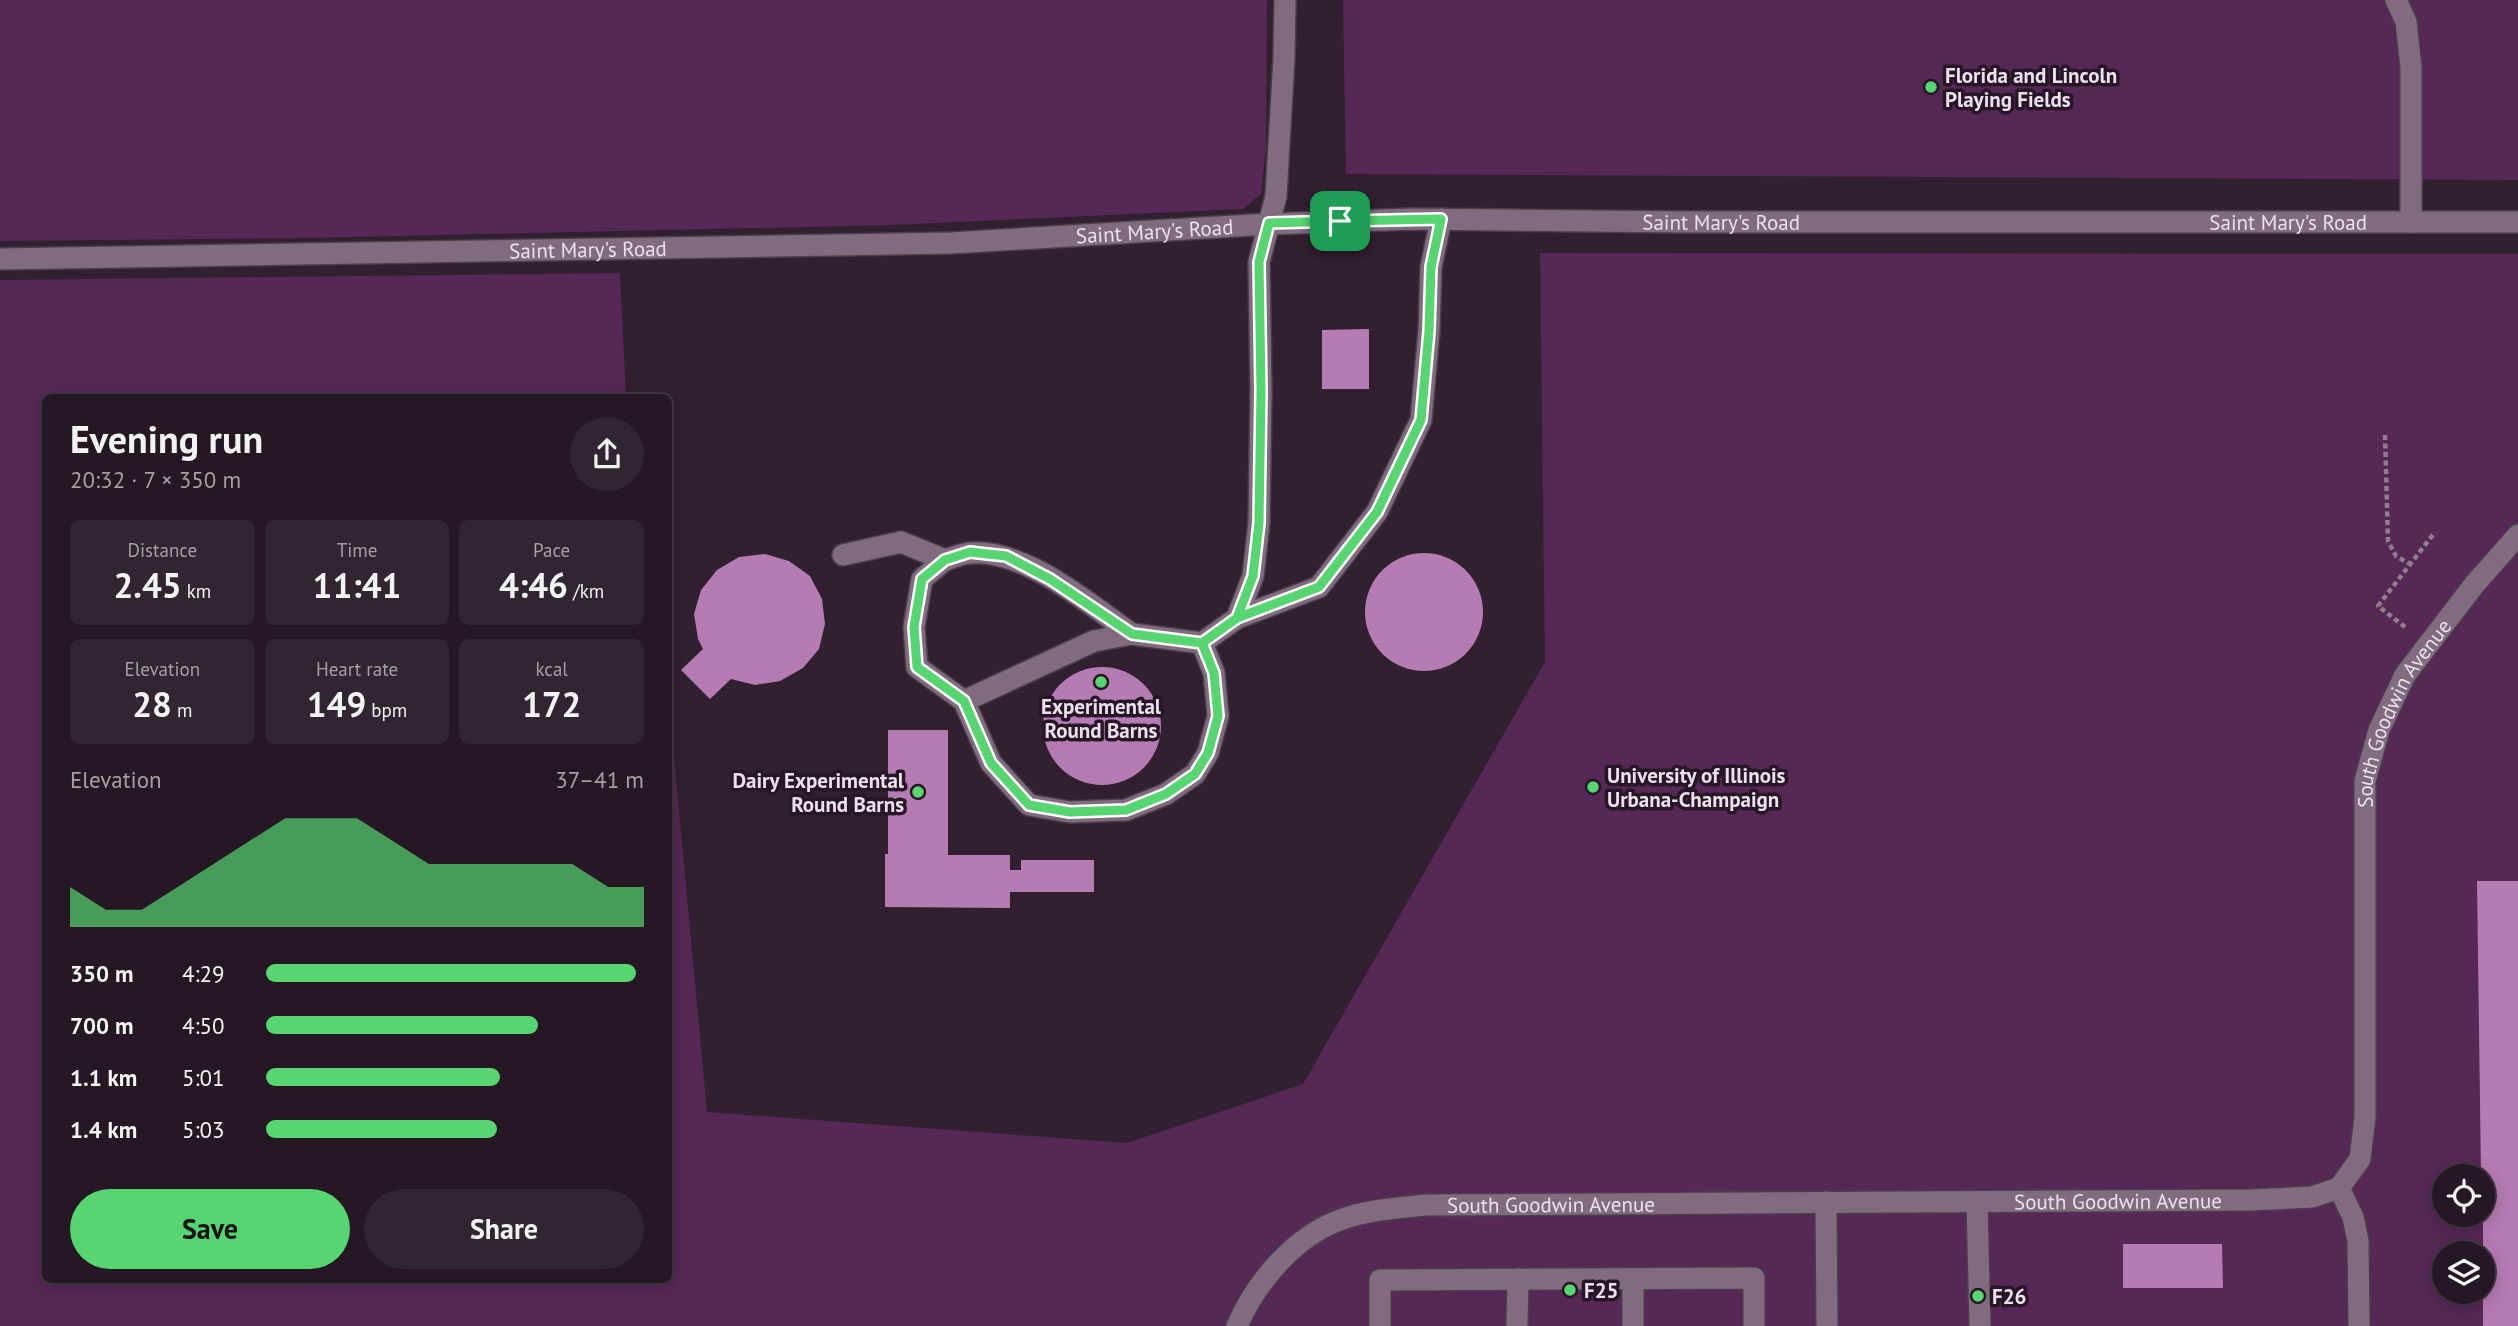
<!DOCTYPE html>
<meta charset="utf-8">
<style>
body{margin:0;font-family:"PT Sans",sans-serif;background:#312531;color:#f1f3f6;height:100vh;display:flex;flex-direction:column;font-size:26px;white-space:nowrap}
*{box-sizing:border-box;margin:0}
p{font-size:23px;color:#a3a0a6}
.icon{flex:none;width:38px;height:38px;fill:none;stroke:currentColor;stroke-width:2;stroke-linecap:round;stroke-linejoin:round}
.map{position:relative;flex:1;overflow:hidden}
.details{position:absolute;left:42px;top:394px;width:630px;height:889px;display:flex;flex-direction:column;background:#251824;border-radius:10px;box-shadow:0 4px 18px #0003,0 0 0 2px #423741}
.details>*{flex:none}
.tools{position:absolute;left:2432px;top:1164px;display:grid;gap:14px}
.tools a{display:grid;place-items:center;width:63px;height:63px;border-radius:50%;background:#251824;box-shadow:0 4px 18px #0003,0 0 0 2px #423741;font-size:35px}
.pin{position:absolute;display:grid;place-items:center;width:60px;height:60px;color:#fff;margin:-30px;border-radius:14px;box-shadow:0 4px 10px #0006}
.round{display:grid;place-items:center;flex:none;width:74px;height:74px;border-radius:37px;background:#312531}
.summary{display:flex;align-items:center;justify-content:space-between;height:119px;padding:0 28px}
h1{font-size:38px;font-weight:700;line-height:52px}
.stats{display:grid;grid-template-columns:repeat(3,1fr);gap:10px;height:119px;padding:7px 28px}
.stats div{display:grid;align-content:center;border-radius:10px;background:#312531;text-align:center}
.stats b{font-size:35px;font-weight:700}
.stats small{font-size:19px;font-weight:400}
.stats p{font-size:19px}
.chart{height:196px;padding:14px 28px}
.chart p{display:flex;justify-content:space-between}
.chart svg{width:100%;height:126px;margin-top:7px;fill:#57d570;opacity:.7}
.primary-button{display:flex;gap:14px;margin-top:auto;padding:14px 28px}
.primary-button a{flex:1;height:80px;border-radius:42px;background:#57d570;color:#111;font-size:28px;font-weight:700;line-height:80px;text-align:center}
.primary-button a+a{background:#312531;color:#f1f3f6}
ul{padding:0 28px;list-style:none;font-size:23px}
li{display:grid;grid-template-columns:112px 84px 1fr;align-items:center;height:52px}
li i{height:18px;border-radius:9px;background:#57d570}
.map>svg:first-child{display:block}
</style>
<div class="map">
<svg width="2518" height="1326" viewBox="0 0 2518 1326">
<rect width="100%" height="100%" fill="#312030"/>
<path fill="#562856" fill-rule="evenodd" d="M0 0H1267L1266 148 1261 194 1243 209 891 225 308 238 0 241Z
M1343 0H2518V180L1346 174Z
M1540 253 2518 254V1326H0V280L620 273 626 397H46V1279H668L669 703 707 1112 1127 1143 1303 1084 1545 662ZM2445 1176H2483V1214H2445ZM2445 1253H2483V1292H2445Z"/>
<path fill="#b57bb3" d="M1369 329V389H1322V330Z
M1365 612a59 59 0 1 1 118 0a59 59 0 1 1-118 0Z
M765 554 789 561 810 576 822 599 825 624 819 649 803 668 780 681 755 685 731 679 710 699 681 670 703 649 698 639 694 614 701 590 717 570 739 557Z
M1043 726a59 59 0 1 1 118 0a59 59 0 1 1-118 0Z
M888 730H948V855H1010V870H1021V860H1094V892H1010V908L885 907V854H888Z
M2477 881H2518V1326H2483V1176H2481Z
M2123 1244H2222L2223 1288H2123Z"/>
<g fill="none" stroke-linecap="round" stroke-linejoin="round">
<defs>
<g id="minor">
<path d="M2396 0 2406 22 2411 67V222"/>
<path id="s1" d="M0 259 951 243 1269 224 1412 219 1681 222H2518"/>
<path d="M843 555 901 542 945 560 922 579 914 627 917 667 964 701 1094 641 1132 634 1202 643 1237 618 1253 576 1259 523 1261 391 1259 262 1276 196 1284 58 1285 0"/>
<path d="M945 560C953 558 962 553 971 553 1025 549 1089 604 1132 634"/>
<path d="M1237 618 1319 587 1377 512 1421 420 1429 331 1431 267 1441 219"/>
<path d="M964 701 991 763 1029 805 1070 812 1126 810 1166 794 1195 774 1208 753 1218 716 1214 673 1202 643"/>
<path d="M2339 1188 2353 1217 2358 1241 2359 1326"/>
<path d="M1826 1202 1827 1326"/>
<path d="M1977 1202 1980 1326"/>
<path d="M1633 1279V1326"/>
<path id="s2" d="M1237 1326C1256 1282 1294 1237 1340 1220 1367 1210 1397 1208 1425 1205L2251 1200 2312 1197 2339 1188 2360 1159 2365 1117V781L2379 730 2405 675 2474 585 2518 535"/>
<path d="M1380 1326V1280L1754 1278V1326"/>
<path d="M1517 1326 1518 1279"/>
</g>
</defs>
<use href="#minor" stroke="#4b3d4b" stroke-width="24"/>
<path stroke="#8d7f8c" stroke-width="4.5" stroke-dasharray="5 3.5" stroke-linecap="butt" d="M2385 435 2388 541 2396 556 2410 564
M2405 627 2378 606 2435 532"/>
<use href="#minor" stroke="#806b7f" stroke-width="21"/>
</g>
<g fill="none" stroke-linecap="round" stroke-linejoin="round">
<defs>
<path id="route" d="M1340 221 1269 223 1259 262 1261 391 1259 523 1253 576 1237 618 1202 643 1132 634 1050 579 1006 556 970 552 945 560 922 579 914 627 917 667 964 701 991 763 1029 805 1070 812 1126 810 1166 794 1195 774 1208 753 1218 716 1214 673 1202 643 1237 618 1319 587 1377 512 1421 420 1429 331 1431 267 1441 219 1340 221"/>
</defs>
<use href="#route" stroke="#fff" stroke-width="14"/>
<use href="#route" stroke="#57d570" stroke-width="9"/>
</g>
<g fill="#57d570" stroke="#271626" stroke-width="2.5">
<circle cx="1931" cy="87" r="7"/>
<circle cx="1101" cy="682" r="7"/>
<circle cx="1593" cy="787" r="7"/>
<circle cx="918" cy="792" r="7"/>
<circle cx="1570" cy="1290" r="7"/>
<circle cx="1978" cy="1296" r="7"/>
</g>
<g text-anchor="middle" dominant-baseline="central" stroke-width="7" stroke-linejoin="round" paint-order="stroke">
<g font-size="21" font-weight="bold" fill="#ebe0eb" stroke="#271626" text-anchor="start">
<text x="1945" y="75">Florida and Lincoln<tspan x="1945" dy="24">Playing Fields</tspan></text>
<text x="1101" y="706" text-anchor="middle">Experimental<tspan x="1101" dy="24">Round Barns</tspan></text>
<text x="1607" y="775">University of Illinois<tspan x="1607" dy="24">Urbana-Champaign</tspan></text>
<text x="904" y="780" text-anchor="end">Dairy Experimental<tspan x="904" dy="24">Round Barns</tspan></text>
<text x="1584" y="1290">F25</text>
<text x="1992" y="1296">F26</text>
</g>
<g font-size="21" fill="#ebe0eb" stroke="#271626">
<text stroke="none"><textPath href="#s1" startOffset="1722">Saint Mary's Road</textPath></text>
<text stroke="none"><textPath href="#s1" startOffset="2289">Saint Mary's Road</textPath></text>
<text stroke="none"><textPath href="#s1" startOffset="1155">Saint Mary's Road</textPath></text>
<text stroke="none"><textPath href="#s1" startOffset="588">Saint Mary's Road</textPath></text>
<text stroke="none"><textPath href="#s2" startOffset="1645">South Goodwin Avenue</textPath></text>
<text stroke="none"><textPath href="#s2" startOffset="931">South Goodwin Avenue</textPath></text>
<text stroke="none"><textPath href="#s2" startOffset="364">South Goodwin Avenue</textPath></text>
</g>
</g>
</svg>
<div class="tools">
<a><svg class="icon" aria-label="locate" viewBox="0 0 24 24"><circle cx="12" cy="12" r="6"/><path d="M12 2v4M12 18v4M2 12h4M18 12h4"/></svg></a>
<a><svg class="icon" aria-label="layers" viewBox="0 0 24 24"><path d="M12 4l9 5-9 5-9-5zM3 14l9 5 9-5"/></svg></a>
</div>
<div class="pin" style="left:1340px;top:221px;background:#1e9e55"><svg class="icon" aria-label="arrive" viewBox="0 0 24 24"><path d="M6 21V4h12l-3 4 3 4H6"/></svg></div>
<section class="details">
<div class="summary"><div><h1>Evening run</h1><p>20:32 · 7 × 350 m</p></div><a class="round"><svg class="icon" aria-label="share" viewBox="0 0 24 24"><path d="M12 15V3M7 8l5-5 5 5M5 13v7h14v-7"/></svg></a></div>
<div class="stats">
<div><p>Distance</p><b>2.45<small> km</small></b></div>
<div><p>Time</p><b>11:41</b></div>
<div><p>Pace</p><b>4:46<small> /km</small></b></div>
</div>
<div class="stats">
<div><p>Elevation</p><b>28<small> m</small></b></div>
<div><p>Heart rate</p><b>149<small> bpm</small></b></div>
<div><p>kcal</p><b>172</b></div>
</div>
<div class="chart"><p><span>Elevation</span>37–41 m</p>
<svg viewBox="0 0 160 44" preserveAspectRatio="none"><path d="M0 44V30L10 38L20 38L30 30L40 22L50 14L60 6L70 6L80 6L90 14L100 22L110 22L120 22L130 22L140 22L150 30L160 30V44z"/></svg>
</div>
<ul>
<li><b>350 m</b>4:29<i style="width:98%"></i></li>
<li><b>700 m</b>4:50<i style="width:72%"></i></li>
<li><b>1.1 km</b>5:01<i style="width:62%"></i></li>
<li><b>1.4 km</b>5:03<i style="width:61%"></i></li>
</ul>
<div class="primary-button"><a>Save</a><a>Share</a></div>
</section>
</div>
